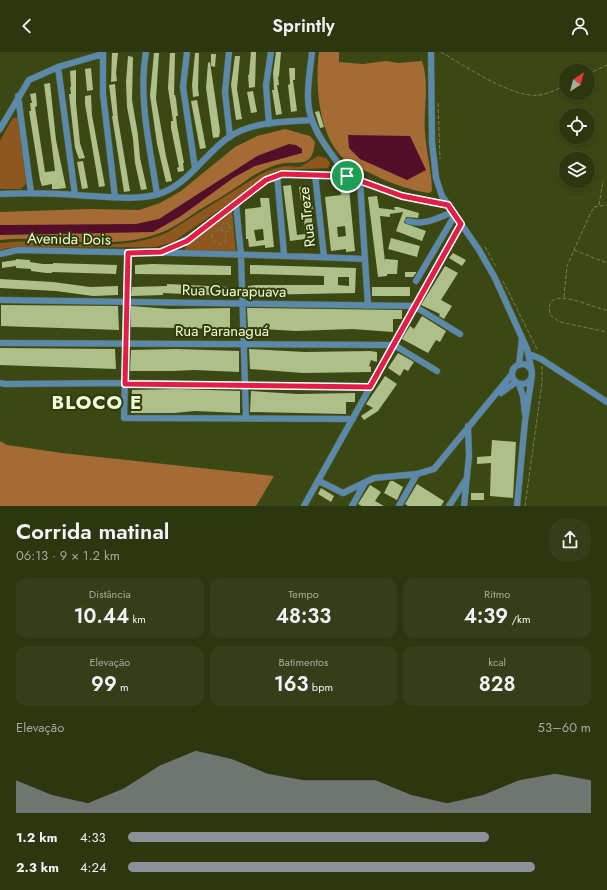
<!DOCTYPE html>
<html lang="pt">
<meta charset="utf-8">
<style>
body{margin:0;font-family:Jost,sans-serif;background:#343e18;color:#f1f3f6;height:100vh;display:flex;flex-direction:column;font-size:15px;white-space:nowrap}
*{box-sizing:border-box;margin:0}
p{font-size:13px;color:#a6ab9e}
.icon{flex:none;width:22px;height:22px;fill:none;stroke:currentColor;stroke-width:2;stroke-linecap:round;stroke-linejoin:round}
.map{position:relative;height:454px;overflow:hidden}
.sheet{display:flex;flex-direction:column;background:#2c360f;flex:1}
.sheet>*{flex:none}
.needle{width:26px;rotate:36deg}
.buttons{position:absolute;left:559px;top:12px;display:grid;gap:8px}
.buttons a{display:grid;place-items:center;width:36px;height:36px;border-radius:50%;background:#2c360f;box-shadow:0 2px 6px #0003,0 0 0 1px #48502f;font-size:20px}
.pin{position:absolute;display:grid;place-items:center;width:34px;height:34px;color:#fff;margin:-17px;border:2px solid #fff;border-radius:50%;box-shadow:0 1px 4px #0007}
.round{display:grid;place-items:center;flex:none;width:42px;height:42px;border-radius:16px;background:#343e18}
.summary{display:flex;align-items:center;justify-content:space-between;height:68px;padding:0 16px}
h1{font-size:22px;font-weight:600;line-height:30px}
.figures{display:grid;grid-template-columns:repeat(3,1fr);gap:6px;height:68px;padding:4px 16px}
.figures div{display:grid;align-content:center;border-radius:10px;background:#343e18;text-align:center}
.figures b{font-size:20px;font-weight:600}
.figures small{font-size:11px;font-weight:400}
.figures p{font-size:11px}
.chart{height:112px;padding:8px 16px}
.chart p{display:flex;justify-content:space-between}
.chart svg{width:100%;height:72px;margin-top:4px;fill:#8c9099;opacity:.7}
ul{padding:0 16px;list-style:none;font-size:13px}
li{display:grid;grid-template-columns:64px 48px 1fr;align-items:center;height:30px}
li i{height:10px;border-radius:5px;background:#8c9099}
header{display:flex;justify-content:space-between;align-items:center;height:52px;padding:0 16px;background:#2c360f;font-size:18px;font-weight:600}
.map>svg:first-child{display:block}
</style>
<header><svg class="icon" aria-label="back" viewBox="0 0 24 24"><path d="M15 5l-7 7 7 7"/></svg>Sprintly<svg class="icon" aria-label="person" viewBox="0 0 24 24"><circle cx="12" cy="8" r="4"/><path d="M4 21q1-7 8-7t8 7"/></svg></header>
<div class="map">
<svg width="607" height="454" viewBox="0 0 607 454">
<rect width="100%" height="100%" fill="#3b4814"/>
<path fill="#8e571f" d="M17 65 18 66 27 130 21 137H0V89L12 67Z
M318 104 326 106 330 111 328 116 280 118 274 120 173 190 156 195 8 196 0 198V191C55 185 116 204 168 180L261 122 273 117 285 114 300 115Z
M232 158 236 200H189L185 198 186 194Z"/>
<path fill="#a56b35" d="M319 0H339V10L363 12 386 9 398 11 422 9C430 32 423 57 425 81 426 100 432 119 432 139L429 141C410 138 391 132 374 123 362 117 352 114 342 105 318 81 315 31 319 0Z
M285 77 310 84 315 90C312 113 306 110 286 111 276 112 267 116 258 121 251 124 245 130 238 134 225 143 212 150 199 158 186 167 172 177 157 182 107 200 51 182 0 188V160L89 157 139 158 160 151 181 139 235 95 257 84Z
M0 389 7 393 62 401 274 424 256 454H0Z"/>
<path fill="#530e29" d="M348 83 410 84 426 118 407 128 360 107 349 96Z
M289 92 296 93 302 97V101L255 114 233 126 181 164 153 180 0 183V173H7L136 172 159 167 257 104Z"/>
<path fill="#afbf89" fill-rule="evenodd" d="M251 0H256L255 35 249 36 248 23H249Z
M276 0H281L279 24 278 25 279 33H277L282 62 276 63 272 38H274L273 21Z
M112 1H118L116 21 117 29 111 30Z
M154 1H159L156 47 166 104 172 129 166 130 157 92 150 43Z
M170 1H175L174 43H175L176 47 178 64H176L177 73 184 111H183L184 119 178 120 177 116 179 115 171 76V69H173L168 36Z
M195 1H199L198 36 199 44 193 45 192 33Z
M211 2H216L215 15 211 14Z
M128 4 133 5 132 48 138 83 140 106 147 137 141 138 135 111 133 87 127 55 126 30Z
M235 4H240L237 37 242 67 236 68 231 33Z
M210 10 220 79 219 85 213 86 206 36 208 11Z
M91 16 93 38 87 39 85 17Z
M289 16H295V28H293L297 59 291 60 288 33 290 32Z
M76 18V51L80 91 85 106 79 107 75 96 69 42H71L70 35H71L70 19Z
M50 31 56 88 66 136 57 137H52V132L42 134 40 128 29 59H31L30 51H32L30 42 36 41 37 54 35 55 45 120 55 119 44 32Z
M115 32 118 67 130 139 124 140 112 64H113L109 33Z
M253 39 257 60 251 61 247 40Z
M91 43 92 63 105 134 99 135 85 52V44Z
M197 48 206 96 200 97 191 49Z
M319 59 324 75 320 76 315 60Z
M83 109 88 136 82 137 77 110Z
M291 133 297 183 305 182 303 149H301L299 135 308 134 310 152H312L313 157H311L314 190 306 191 305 187 290 189 283 134Z
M349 136 355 199 346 200V197L331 199 325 145 341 143 340 137ZM345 174 346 184 338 185 337 175Z
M377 144 379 156 395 158 394 155H398L419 161 418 166 406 165 404 171 426 179 422 189 396 179 403 160 390 162V165L380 164 385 210V207L398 208 397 222H387V224L378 225 368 145Z
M260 146H269L274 195 265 196V193L249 195 248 187H246L245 157 261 155ZM263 177 264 188 256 189 254 178Z
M391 186 420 194 417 205 388 197Z
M453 201 466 208 462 214 449 206Z
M16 207 30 208V210L43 212H53V211L117 213 116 222 52 220V221H46L31 219V217L16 216V214L2 216V210L16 208Z
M152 212 231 214V223L135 222V213Z
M250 213 356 216 355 241 248 243V234L257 233H324V224L250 222ZM338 225H349V234L338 233Z
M445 214 458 221 441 248 452 254 444 267 439 264 440 262 421 253Z
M405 220H416V221L413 225H405Z
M0 227 53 230 90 235 118 234V243L93 244 56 239 0 236Z
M167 232 229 235V244L163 241V243L131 244 132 235 167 234Z
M372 235H410V244H372Z
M1 253 118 254 119 278 1 274Z
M131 254 170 257 230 256V277L131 275Z
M247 256 402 258V267H393V280L352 277 296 279 248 276Z
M422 264 446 279 440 290 436 288 428 301 402 287 410 274 414 277Z
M0 296 115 297 116 317 0 313Z
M176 297 239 299V320L194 318 173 319H130L131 298Z
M249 297 305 300 370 299 377 300V310L371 308 369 314 371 315V320L303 321 250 317Z
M398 301 414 310 408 319 404 317 400 324 388 316Z
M385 324 397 332 378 359 364 368 361 364 373 356 366 352Z
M177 337 240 339V361L195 359 174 361H131L132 338Z
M251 339 297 342 355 341V350H346V362L250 360Z
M492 388 516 390 513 446 490 444 491 411 477 412V405L491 404Z
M390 429H393L403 435 397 448 384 441Z
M417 432 444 449 441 454H408L405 452Z
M370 433 381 440 375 449 384 454H362L358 452Z
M321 436 334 444 331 450 318 442Z
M471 441H484V448H471Z"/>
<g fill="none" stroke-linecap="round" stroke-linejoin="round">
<defs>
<path id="minor" d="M103 0V42L115 145
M146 0C138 47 150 95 157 142
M187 0 183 35 195 116
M229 0 225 40 230 85
M312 0C310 21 304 48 312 68 319 88 335 106 347 124
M431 0 432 90 436 126 442 144 479 198 495 226 527 297 532 320
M58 15 75 143
M18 44 31 141
M269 72 266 33 271 0
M0 77 29 28 58 15 103 2
M315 122 324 205
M277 123 284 202
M360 129 368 254
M0 142C25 141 51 141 76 143 99 144 144 150 164 140 190 129 206 101 229 85 253 69 285 70 312 68
M236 152 241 203 246 366
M408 169C424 174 437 166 453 160
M163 200 195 183 266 128 282 122 347 124 402 144 448 153
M128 201 124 366 353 367
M0 202 18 198C133 201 249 201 364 207
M416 229 455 163
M0 248 414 254 460 282
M0 291 394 293 437 319
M529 302 541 307 607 350
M512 322a10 10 0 1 1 20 0a10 10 0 1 1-20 0Z
M519 313 522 286
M0 331 5 332 125 331 370 335
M519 332 523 344 525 362
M501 341 516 330
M319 429 343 441 374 426 417 422 434 417 512 322
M304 454 461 172
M352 454 365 431
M399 454 417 422
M449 454 465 429
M464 454 469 404 468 374
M517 454 525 369 532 323"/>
</defs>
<use href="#minor" stroke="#586434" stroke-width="7"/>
<path stroke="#748054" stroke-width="1" stroke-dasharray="4 2" stroke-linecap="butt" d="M441 0C465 14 513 47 540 43 550 41 558 37 566 33
M588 22 607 13
M438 51 440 107
M599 153 603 129
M212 185a7 7 0 1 1 14 0a7 7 0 1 1-14 0Z
M222 179 221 174 224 171H227L233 176
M225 180 229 179 230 174
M485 195 496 215
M574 198 607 211
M503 229 538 299
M564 245 567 214 591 160 594 155 607 153
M607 258C593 257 543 229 550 263L560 270 607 280
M525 454 542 331V314"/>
<use href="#minor" stroke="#5b89ab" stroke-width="6"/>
</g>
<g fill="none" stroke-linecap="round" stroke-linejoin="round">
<defs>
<path id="route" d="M282 122 347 124 402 144 448 153 461 172 370 335 125 332 128 201 161 200 187 189 266 128Z"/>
</defs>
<use href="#route" stroke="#fff" stroke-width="8"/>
<use href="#route" stroke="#e11d48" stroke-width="5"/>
</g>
<g text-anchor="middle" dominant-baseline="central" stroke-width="4" stroke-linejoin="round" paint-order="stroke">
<g font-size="15" fill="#eff9dd" stroke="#313d07">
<text transform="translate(307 165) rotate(-96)">Rua Treze</text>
<text transform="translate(69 187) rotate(1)">Avenida Dois</text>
<text transform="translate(234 239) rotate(1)">Rua Guarapuava</text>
<text x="222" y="279">Rua Paranaguá</text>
</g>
<g font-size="19" font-weight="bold" letter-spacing="1" fill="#eff9dd" stroke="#313d07">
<text x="97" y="350">BLOCO E</text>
</g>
</g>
</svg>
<div class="buttons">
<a><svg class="needle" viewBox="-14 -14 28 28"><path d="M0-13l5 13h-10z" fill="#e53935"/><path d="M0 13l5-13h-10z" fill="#a6ab9e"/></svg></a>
<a><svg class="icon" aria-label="locate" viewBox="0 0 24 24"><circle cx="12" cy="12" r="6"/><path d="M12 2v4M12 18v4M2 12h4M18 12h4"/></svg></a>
<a><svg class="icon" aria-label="layers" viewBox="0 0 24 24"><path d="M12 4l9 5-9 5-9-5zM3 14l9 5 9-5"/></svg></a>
</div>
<div class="pin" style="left:347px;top:124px;background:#1e9e55"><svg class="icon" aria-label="arrive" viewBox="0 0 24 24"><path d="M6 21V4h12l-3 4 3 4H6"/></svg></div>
</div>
<section class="sheet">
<div class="summary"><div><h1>Corrida matinal</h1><p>06:13 · 9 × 1.2 km</p></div><a class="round"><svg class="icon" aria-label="share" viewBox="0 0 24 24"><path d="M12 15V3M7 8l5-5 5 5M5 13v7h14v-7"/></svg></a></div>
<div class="figures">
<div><p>Distância</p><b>10.44<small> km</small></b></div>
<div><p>Tempo</p><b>48:33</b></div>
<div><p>Ritmo</p><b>4:39<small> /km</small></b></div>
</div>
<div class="figures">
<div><p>Elevação</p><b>99<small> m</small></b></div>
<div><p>Batimentos</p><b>163<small> bpm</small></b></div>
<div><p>kcal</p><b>828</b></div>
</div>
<div class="chart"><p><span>Elevação</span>53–60 m</p>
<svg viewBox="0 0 160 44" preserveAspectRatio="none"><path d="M0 44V24L10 33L20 38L30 29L40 15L50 6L60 11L70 20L80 24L90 24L100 24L110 33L120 38L130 33L140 24L150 20L160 24V44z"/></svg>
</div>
<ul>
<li><b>1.2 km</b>4:33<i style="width:78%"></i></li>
<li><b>2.3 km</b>4:24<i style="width:88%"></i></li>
</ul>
</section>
